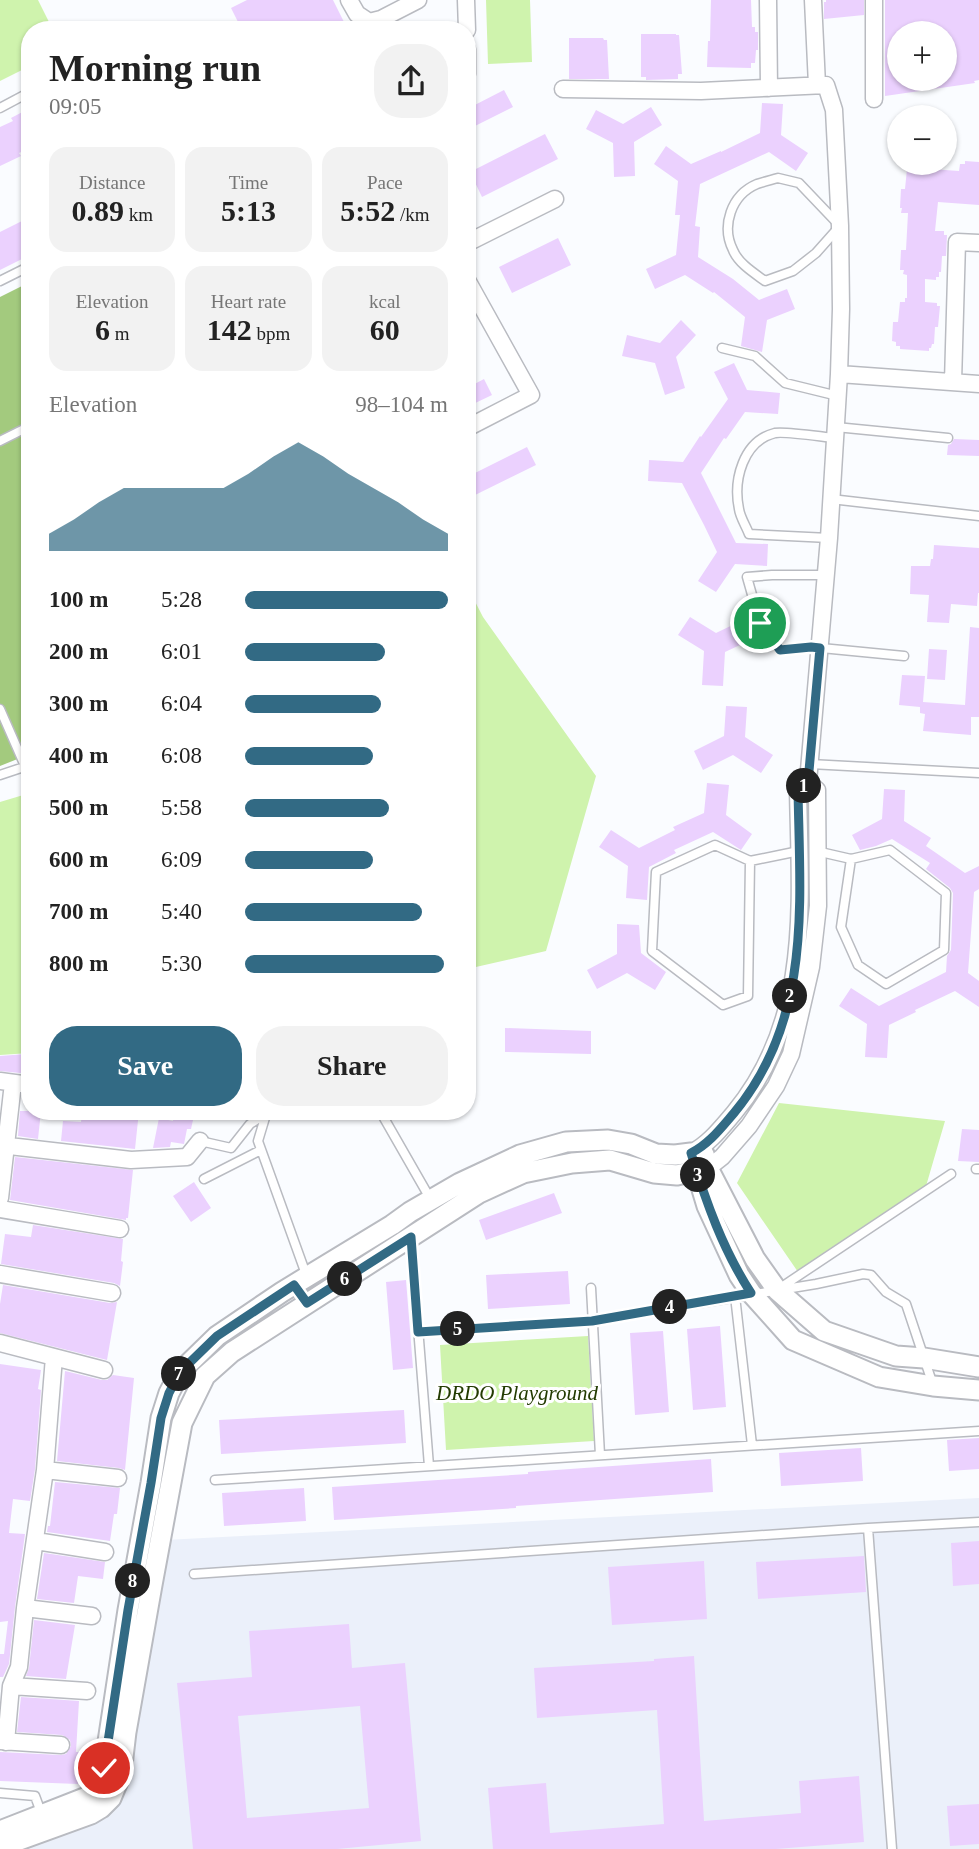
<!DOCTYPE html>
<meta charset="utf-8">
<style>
body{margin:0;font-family:Georgia,serif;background:#f2f2f2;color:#222;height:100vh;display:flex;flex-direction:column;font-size:26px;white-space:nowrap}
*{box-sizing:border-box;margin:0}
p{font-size:23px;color:#767676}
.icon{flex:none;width:38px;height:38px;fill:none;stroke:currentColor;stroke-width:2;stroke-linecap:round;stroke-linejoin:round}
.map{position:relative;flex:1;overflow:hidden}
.panel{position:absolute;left:21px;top:21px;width:455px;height:1099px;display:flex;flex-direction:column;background:#fff;border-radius:28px;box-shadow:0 2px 5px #0004}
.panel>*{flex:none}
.buttons{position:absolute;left:887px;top:21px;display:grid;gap:14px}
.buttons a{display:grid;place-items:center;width:70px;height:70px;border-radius:50%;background:#fff;box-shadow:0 2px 5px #0004;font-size:35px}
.pin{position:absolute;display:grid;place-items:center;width:60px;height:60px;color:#fff;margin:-30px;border:4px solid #fff;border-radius:50%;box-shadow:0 2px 7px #0007}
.km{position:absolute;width:35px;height:35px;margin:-18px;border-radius:50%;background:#222;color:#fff;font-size:19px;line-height:35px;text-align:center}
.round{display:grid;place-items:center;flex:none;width:74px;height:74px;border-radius:28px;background:#f2f2f2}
.headline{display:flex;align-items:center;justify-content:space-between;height:119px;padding:0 28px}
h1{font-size:38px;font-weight:700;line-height:52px}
.figures{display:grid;grid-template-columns:repeat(3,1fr);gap:10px;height:119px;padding:7px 28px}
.figures div{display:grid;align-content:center;border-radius:18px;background:#f2f2f2;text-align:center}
.figures b{font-size:30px;font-weight:700}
.figures small{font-size:19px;font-weight:400}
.figures p{font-size:19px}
.chart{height:196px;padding:14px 28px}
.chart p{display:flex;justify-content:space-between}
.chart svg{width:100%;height:126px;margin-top:7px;fill:#326a84;opacity:.7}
.cta{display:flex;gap:14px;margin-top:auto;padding:14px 28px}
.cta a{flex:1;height:80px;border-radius:28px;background:#326a84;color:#fff;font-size:28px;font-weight:700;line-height:80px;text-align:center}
.cta a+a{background:#f2f2f2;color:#222}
ul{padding:0 28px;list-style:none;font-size:23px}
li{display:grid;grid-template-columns:112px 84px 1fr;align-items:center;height:52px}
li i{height:18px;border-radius:9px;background:#326a84}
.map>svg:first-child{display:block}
</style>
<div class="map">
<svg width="979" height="1849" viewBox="0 0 979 1849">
<rect width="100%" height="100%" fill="#fafcff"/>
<path fill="#ebf0fa" d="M979 1498V1849H11L96 1818 125 1791 165 1540Z"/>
<path fill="#cff3ad" d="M0 0H38L53 30H30V66L0 81Z
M486 0H530L532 62 488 64Z
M467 586 483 617 596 776 546 951 467 969Z
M30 793V1053L0 1055V802Z
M779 1103 945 1121 924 1193 798 1272 737 1183Z
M588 1336 594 1441 446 1450 440 1345Z"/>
<path fill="#a3ca7e" d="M30 282V754L0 766V297Z"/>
<path fill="#ebd1fe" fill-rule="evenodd" d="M247 0H333L348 30H242L231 8Z
M711 0H751L752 27H755V32H758V50H756L755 63H751V68L707 67 708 41H710Z
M826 0H864V15L824 19V2H826Z
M885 0H979V80L974 81 975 83 885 96ZM900 33H945V79H900Z
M641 34H676V35H679L682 74H678V79L646 80V77H641Z
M569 38H603L604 40H607L609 79H569Z
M504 90 513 107 467 130V109Z
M762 103 783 104 781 135 808 153 796 171 769 152 700 184 695 226 700 227 698 257 733 279 759 300 787 289 795 309 767 320 762 352 741 346 745 317 714 292 713 293 685 275 655 289 646 269 676 255 680 215H675L678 181 654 164 666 146 691 164 721 151V152L760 133Z
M651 107 662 125 634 142 635 176 614 177 613 143 586 129 596 110 623 124Z
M30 108V148L19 153 21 156 0 166V127L13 121 11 118Z
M545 134 558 159 482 197 470 172Z
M965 161 979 162V205L938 202 935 231H944V235H947L946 256H942L941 272H939V277H936V280L925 279V302L937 303V306H940L938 327H935L934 344H932L931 348H929V351L900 349V346H896V342L892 341 893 322H898L900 302H905V298H907V275L903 274 904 270H900L901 250H906L908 213H901L902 208H900L901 189H905L907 169H910V164L931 165V169L959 171 960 164H965Z
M30 217V255L0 270V232Z
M558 238 571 265 512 293 499 267Z
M681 320 696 335 676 357 685 388 665 395 655 363 622 356 627 335 660 343Z
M734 363 747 390 780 393 778 414 745 412 726 439 724 438 701 473 736 543 768 544 767 566 735 564 716 592 698 581 717 552 704 525 682 483 648 481 649 460 683 462 700 436 701 437 728 399 714 372Z
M484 379 492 395 467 407V388Z
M954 439 979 440V456L947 455 948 445 951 444Z
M527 447 536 465 467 499V477Z
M934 545 979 548V593H978L977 606 951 604 949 623 927 622 929 595 910 594 911 566H930L931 559H933Z
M690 617 716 633 745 619 755 638 725 652 723 686 702 685 704 651 678 635Z
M970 627 979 628V717H971V735L923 731 925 714 920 713V707L899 705 902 675 925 676 923 702 965 705Z
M929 649 947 650 945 680 927 679Z
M726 706 747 707 745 737 773 755 761 773 733 755 703 770 694 751 724 736Z
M707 783 729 785 726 815 752 834 741 850 713 832 674 850 676 853 649 867 647 900 626 898 628 866 599 847 611 830 639 848 675 830 673 827 704 813Z
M884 789 905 790 904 821 931 838 926 846 965 873 979 866V889L974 892 968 973 979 981V1007L955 991 915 1010 916 1012 889 1025 887 1058 865 1057 867 1024 839 1006 851 988 879 1006 946 972 947 956 951 950 953 893 950 888 926 869 930 863 892 839 876 846 860 850 852 835 882 819Z
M617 924 639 925 641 953 666 972 655 990 627 973 597 989 587 970 617 954Z
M505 1028 591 1031V1054L505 1052Z
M26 1054 30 1055V1074L0 1071V1056Z
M20 1111H41L38 1139 18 1136Z
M82 1111H139L135 1149 61 1141 63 1121 81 1122Z
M174 1111H195L191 1129H187L184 1144 171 1142 170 1147 153 1148 159 1118 173 1121Z
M962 1129 979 1130V1162L958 1161Z
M15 1157 133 1170 128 1218H126V1220L10 1200Z
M194 1182 211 1208 191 1222 173 1196Z
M554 1193 562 1213 486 1240 479 1220Z
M33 1225 123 1239 121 1261 123 1262 120 1286 114 1283 1 1264 5 1234 31 1237Z
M568 1271 570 1304 488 1309 486 1275Z
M406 1280 413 1368 393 1370 386 1282Z
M3 1285 110 1303 117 1302 107 1360 0 1333V1304Z
M720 1326 726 1407 693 1410 687 1329Z
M663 1331 669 1412 635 1415 630 1333Z
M0 1364 41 1370 38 1389 41 1390 35 1469 30 1501 13 1499 9 1533 25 1534 15 1607 9 1664 3 1677H0V1654H4L8 1621 0 1622Z
M65 1371 102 1380H107L113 1375 134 1378 125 1470 119 1468 57 1461Z
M404 1410 406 1443 221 1454 219 1420Z
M979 1438V1469L949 1471 947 1440Z
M861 1448 863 1481 781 1486 779 1453Z
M711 1459 713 1492 516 1506V1508L334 1520 332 1487 528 1474V1472Z
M55 1482 120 1488 117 1514H114L110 1541 47 1532 48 1526H50Z
M304 1488 306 1521 224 1526 222 1493Z
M979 1541V1584L953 1586 951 1543Z
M44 1553 105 1562 103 1579 78 1576 74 1603 37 1599Z
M864 1556 866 1592 758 1599 756 1562Z
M704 1561 707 1619 612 1625 608 1567Z
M34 1620 75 1625 66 1679 26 1676 29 1668Z
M349 1624 352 1668 405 1663 421 1841 337 1849H193L177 1683 252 1677 249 1631ZM360 1706 369 1808 247 1818 238 1716Z
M694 1656 704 1821 801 1813 799 1781 859 1776 864 1842 776 1849H493L488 1788 546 1783 550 1833 664 1824 657 1710 537 1718 534 1668 654 1661V1659Z
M21 1697 79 1701 76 1752H79L78 1784 0 1781V1752L60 1755 66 1754 71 1746 70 1740 62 1735 17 1732Z
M979 1804V1844L950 1846 947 1806Z"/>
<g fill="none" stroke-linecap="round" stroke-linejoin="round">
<defs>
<path id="service" d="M0 108 30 92
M778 178 799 183 840 226 816 253 793 271 765 281C754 273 738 263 733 250 721 226 731 195 757 184 763 182 771 180 778 178Z
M0 281 30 266
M722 348 755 356 785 383 838 396
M836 427 948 438
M0 441 30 426
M831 499 979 516
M829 538 749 534C746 526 740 517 739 509 733 480 743 441 775 433 785 431 823 437 835 438
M826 575H772L747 577 760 623 780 650 811 647 904 656
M0 709 25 766
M810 764 979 773
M0 775 27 766
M816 851 851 859 841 927 858 965 886 984 944 950 946 893 890 850 851 859
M750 861 715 845 656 872 652 951 723 1005 748 996 750 861 799 851
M267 1111 258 1141 307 1277
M380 1111 431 1200
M200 1141 231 1148 250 1124 267 1113
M976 1169H979
M204 1179 261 1150
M411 1239 429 1466
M591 1288 600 1455
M780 1288 951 1174
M735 1296 752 1445
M418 1332 592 1321 816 1284 863 1274 871 1275 886 1292 906 1304 933 1385
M215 1480 979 1431
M868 1528 979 1522
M194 1574 868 1528 892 1849
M0 1793 35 1796 42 1815"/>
<path id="minor" d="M349 0 357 14 369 22 381 19 418 0
M466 0 467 30
M768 0 769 88
M813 0 817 85
M467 49V74
M563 89 701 91 826 85 834 110 840 226 841 309 839 374 829 538 808 782 798 790C800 904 812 1019 734 1113 721 1128 709 1144 691 1153
M874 99V0
M467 243 555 199
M467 280 531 395 467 428
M839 374 979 384
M953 382 957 242 979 243
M0 1081 30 1085
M0 1145 131 1160 187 1157 200 1141
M708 1168 722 1157 749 1126 776 1086 791 1054 811 967 818 906 817 790 808 782
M0 1198 13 1083
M0 1209 120 1229
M0 1274 112 1293
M0 1343 104 1370
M45 1470 118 1478
M36 1541 105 1552
M25 1608 92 1616
M11 1686 87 1691
M0 1741 61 1745
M6 1742 11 1686 19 1667 25 1608 45 1470 54 1357"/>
<path id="tertiary" d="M704 1154 708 1168 755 1259 777 1290 824 1331 896 1356 924 1358 979 1367
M0 1831 92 1795 100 1783 104 1768 128 1610 151 1483 161 1418 169 1393 180 1372 217 1336 282 1292 392 1225 410 1212 460 1183 520 1155 566 1142 608 1140 631 1144 656 1154 675 1155 691 1153 707 1206 739 1275 751 1293 793 1340 879 1377 933 1386 979 1390
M0 1847 91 1814 101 1808 111 1798 121 1774 126 1732 152 1585 182 1423 205 1376 232 1352 479 1193 523 1173 572 1163 610 1160 654 1173 677 1175 707 1168"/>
</defs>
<use href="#service" stroke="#b9bbc1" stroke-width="11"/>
<use href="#minor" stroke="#b9bbc1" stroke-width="19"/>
<use href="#tertiary" stroke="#b9bbc1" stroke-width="23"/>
<use href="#service" stroke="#fff" stroke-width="8"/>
<use href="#minor" stroke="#fff" stroke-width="16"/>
<use href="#tertiary" stroke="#fff" stroke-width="19"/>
</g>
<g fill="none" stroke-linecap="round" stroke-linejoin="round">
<defs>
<path id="route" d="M104 1768 128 1610 151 1483 161 1418 169 1393 180 1372 217 1336 294 1285 307 1303 411 1237 418 1332 592 1321 751 1293C723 1250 706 1202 691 1153 709 1144 721 1128 734 1113 812 1019 800 905 798 790L808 782 820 648 811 647 780 650 760 623"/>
</defs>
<use href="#route" stroke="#fff" stroke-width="14"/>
<use href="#route" stroke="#326a84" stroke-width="9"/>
</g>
<g text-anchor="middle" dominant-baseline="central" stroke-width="6" stroke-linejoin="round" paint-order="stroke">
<g font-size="21" font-style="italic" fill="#233b02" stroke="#fff">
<text x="517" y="1393">DRDO Playground</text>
</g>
</g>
</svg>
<div class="buttons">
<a>+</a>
<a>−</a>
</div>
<div class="pin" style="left:760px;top:623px;background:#1e9e55"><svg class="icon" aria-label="arrive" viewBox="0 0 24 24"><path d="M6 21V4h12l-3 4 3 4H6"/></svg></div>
<div class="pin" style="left:104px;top:1768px;background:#d93025"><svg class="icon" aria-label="check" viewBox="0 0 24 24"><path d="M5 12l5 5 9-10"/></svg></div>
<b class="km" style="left:804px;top:786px">1</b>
<b class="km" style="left:790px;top:996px">2</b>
<b class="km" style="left:698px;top:1175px">3</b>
<b class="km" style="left:670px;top:1307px">4</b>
<b class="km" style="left:458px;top:1329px">5</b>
<b class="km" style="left:345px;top:1279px">6</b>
<b class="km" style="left:179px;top:1374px">7</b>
<b class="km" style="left:133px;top:1581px">8</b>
<section class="panel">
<div class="headline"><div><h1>Morning run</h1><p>09:05</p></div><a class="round"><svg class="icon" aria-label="share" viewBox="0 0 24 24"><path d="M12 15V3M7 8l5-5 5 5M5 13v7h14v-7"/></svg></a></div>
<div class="figures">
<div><p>Distance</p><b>0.89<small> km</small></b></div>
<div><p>Time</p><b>5:13</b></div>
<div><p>Pace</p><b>5:52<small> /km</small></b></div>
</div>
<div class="figures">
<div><p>Elevation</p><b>6<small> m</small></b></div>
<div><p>Heart rate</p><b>142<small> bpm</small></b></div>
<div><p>kcal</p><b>60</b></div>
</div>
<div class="chart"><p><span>Elevation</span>98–104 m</p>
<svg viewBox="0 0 160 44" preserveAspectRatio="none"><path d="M0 44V38L10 33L20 27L30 22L40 22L50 22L60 22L70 22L80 17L90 11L100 6L110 11L120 17L130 22L140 27L150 33L160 38V44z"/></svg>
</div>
<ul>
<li><b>100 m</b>5:28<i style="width:100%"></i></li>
<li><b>200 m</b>6:01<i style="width:69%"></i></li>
<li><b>300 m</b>6:04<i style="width:67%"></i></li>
<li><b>400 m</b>6:08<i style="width:63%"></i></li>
<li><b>500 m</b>5:58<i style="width:71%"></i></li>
<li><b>600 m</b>6:09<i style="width:63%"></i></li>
<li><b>700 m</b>5:40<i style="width:87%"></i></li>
<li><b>800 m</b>5:30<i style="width:98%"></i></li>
</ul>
<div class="cta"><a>Save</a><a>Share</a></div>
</section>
</div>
